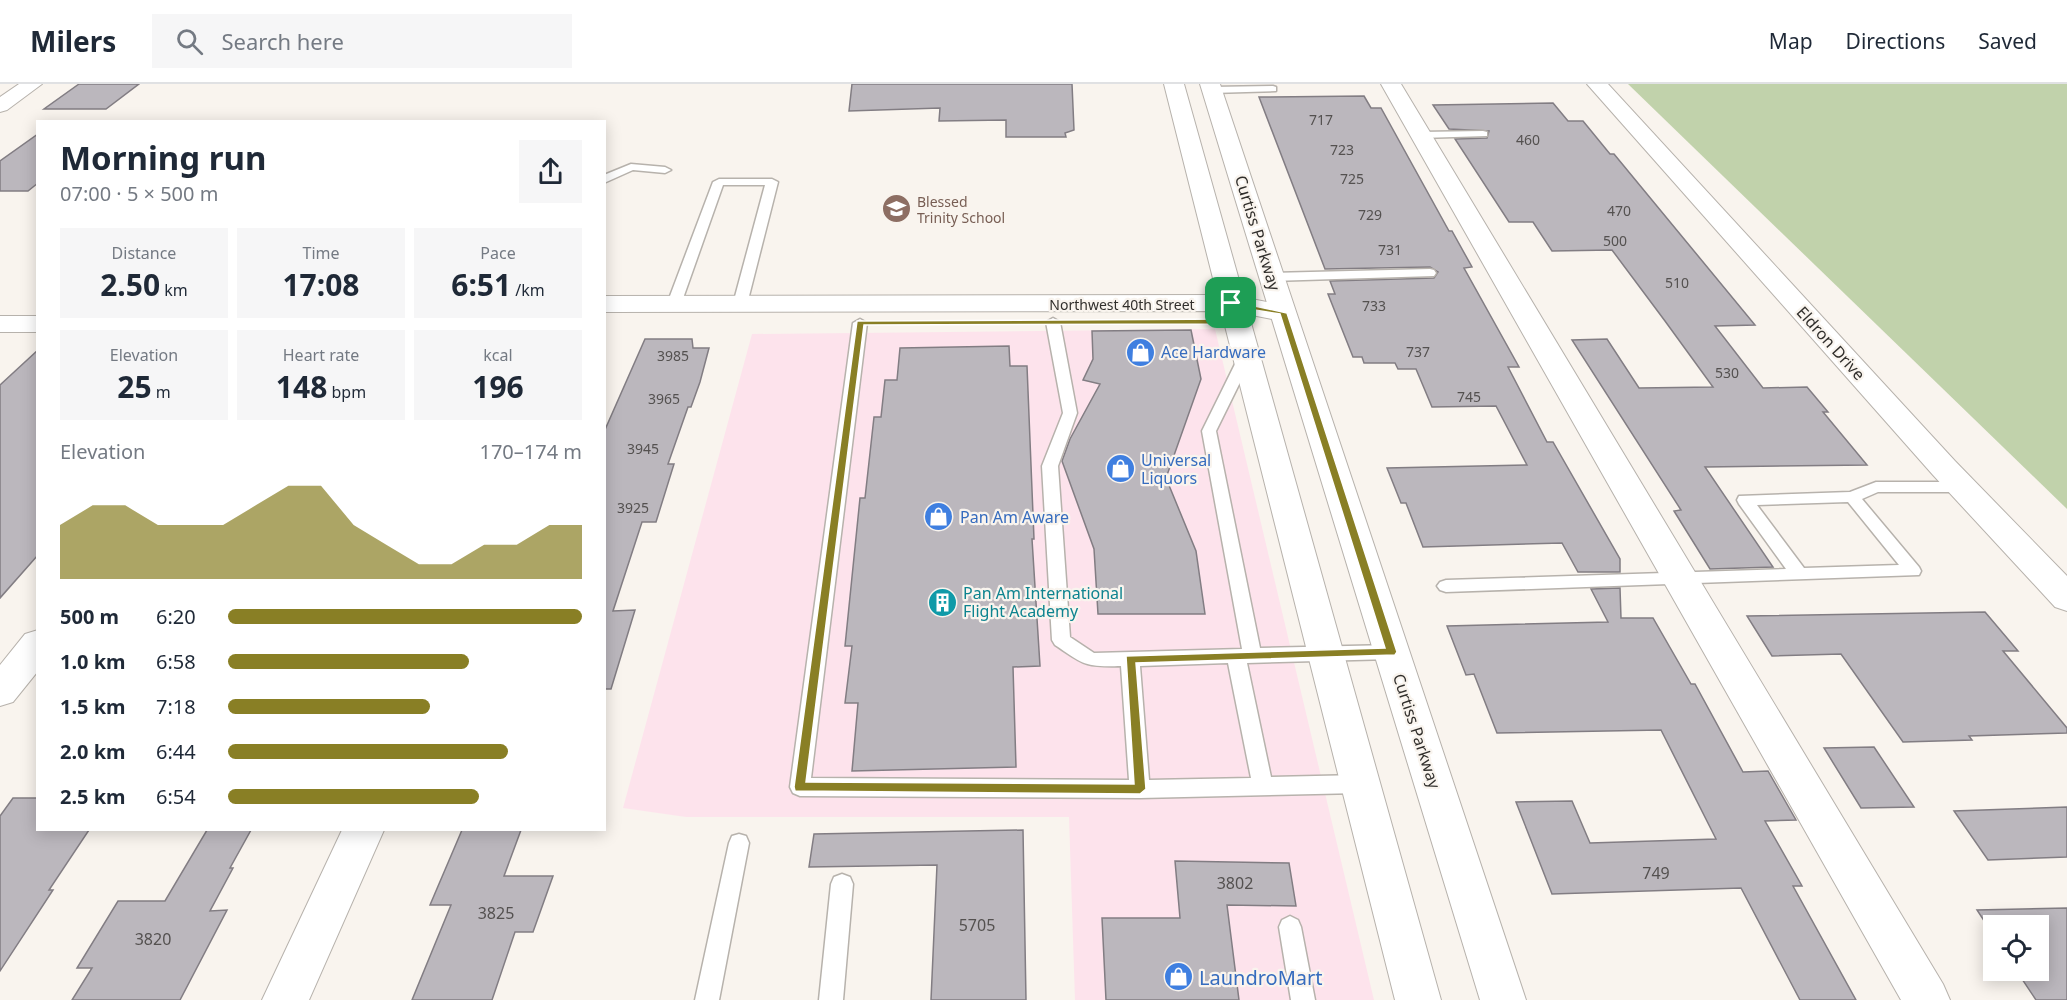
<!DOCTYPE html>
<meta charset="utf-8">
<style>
body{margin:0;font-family:"Noto Sans",sans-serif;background:#f6f6f7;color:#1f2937;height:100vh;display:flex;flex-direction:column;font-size:22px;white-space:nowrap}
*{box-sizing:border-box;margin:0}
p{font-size:20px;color:#747a83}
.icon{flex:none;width:33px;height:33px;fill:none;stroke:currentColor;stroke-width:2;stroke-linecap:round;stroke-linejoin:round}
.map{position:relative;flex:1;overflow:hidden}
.side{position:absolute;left:36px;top:36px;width:570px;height:711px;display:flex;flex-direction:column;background:#fff;border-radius:0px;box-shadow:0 3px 15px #0003}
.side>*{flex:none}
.fabs{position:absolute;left:1983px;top:831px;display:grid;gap:12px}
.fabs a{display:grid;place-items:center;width:66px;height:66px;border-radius:0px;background:#fff;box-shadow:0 3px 15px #0003;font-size:30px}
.pin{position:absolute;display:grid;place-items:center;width:51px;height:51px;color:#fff;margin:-26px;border-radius:12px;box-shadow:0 3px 9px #0006}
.round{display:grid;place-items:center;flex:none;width:63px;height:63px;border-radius:0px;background:#f6f6f7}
.head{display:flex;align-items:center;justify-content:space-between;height:102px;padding:0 24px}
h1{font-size:33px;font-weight:700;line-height:45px}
.metrics{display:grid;grid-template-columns:repeat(3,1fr);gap:9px;height:102px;padding:6px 24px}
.metrics div{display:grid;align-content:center;border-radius:0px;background:#f6f6f7;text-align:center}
.metrics b{font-size:30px;font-weight:700}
.metrics small{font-size:16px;font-weight:400}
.metrics p{font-size:16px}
.chart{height:168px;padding:12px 24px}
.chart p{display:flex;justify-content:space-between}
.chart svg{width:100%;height:108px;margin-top:6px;fill:#897f25;opacity:.7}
ul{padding:0 24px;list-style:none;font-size:20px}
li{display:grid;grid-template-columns:96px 72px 1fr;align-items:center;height:45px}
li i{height:15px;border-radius:8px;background:#897f25}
header{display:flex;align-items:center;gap:36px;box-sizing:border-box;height:84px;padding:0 30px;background:#fff;border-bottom:2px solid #e0e1e3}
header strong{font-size:28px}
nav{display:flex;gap:33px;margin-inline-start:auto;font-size:21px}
.search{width:420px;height:54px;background:#f6f6f7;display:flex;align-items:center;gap:15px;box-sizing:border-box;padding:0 21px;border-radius:0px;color:#747a83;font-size:22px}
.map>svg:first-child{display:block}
</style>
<header>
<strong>Milers</strong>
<div class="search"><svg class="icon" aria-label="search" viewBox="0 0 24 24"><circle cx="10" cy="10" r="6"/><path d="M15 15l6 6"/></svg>Search here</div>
<nav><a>Map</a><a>Directions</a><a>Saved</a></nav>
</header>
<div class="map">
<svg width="2067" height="916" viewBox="0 0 2067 916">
<rect width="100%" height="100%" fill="#f9f4ee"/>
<path fill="#fde3ec" d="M1215 245 1374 916H1075L1069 733H686L623 724 752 250Z"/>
<path fill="#c1d2ab" d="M1628 0H2067V425Z"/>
<path fill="#bbb7bd" stroke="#827d83" stroke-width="1.5" d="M79 0H139L106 25H44Z
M852 0H1072L1074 46 1065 49 1066 53H1006V36L939 37 940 24 849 27Z
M1364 12 1371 24H1381L1449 147H1452L1472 183 1464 184 1519 283H1508L1547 358H1553L1620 475V488H1578L1562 459 1423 463 1406 419H1401L1387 384 1527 381 1496 322 1432 323 1416 285H1398L1395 279H1364L1362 273H1353L1328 210H1335L1330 197 1434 194 1438 188 1430 183 1325 185 1259 13Z
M1553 19 1568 37H1583L1610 70H1614L1755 241 1715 242 1763 304 1807 303 1828 328H1823L1867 381 1705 383 1773 483 1710 485 1674 427 1681 426 1572 256 1607 255 1639 304 1713 303 1665 237 1612 166 1552 167 1533 138H1509L1455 55 1487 54 1489 47 1449 45 1433 21Z
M38 50V99L28 107H0V77Z
M1191 246 1201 295 1166 394 1196 467 1205 530H1098L1094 465 1062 377 1070 355 1100 300 1083 296 1093 275 1092 247Z
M645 255H692L693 264H709L700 298 691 323H688L668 380H674L656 438H642L613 527 635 526 611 605H604V348Z
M1009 262 1010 282H1027L1034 455H1032L1040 582 1013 583 1016 683 852 687 858 619H845L852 562H845L860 414H865L874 333H881L885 296H897L900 264Z
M38 266V471L0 514V301Z
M1620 504 1621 534H1653L1691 600H1695L1743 688 1768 687 1796 736 1765 737 1802 802H1793L1856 916H1800L1741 804 1552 810 1516 718 1572 717 1590 759 1716 755 1661 646 1497 649 1474 590 1466 591 1447 542 1608 538 1591 505Z
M1985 528 2018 567H2003L2067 644V649L1969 652 1972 656 1903 658 1841 570 1772 572 1747 532Z
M1874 663 1914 723 1861 724 1824 664Z
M13 714H38V746H89L49 806H53L0 887V732Z
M2067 723V773L1988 776 1954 727Z
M207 746H251L230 784H233L210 827 227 826 180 916H72L92 884H77L118 817H165Z
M462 746H521L504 792H553L533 848H515L492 916H412L451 821H430Z
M1023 746 1026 916H931L937 781 809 783 814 750Z
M1175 777 1289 779 1296 822 1227 821 1239 916H1106L1102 834H1180Z
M2067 824V916H2036L2016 886H2038V842H1994V852L1977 826Z"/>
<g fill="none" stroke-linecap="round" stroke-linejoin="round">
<defs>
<path id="service" d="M1273 2 1276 3V7L1212 9 1207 6 1212 3Z
M1483 47 1487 48V52L1421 54 1416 51 1421 48Z
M631 80 665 83 671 86 665 89 633 86 604 99V91Z
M719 95H772L778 98 747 220 740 224 733 220 765 101H723L681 220 674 224 669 223 667 220 713 98Z
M1430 185 1434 186 1436 189 1434 192 1271 197 1265 193 1271 189Z
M1053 234 1060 238 1077 329 1058 382 1070 553 1094 569 1242 565 1202 347 1239 272 1246 268 1251 269 1253 272 1216 347 1260 564 1392 561 1398 563 1401 568 1398 573 1392 575 1247 579 1271 693 1360 691 1367 694 1370 700 1367 706 1360 709 1140 714 800 712 793 709 790 703 853 239 860 235 867 239 811 694 1129 696 1121 582C1084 583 1085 581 1055 561L1052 556 1042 382 1063 329 1046 238ZM1228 579 1251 694 1149 696 1140 582Z
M1876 398H1961L1967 399 1969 403 1967 407 1961 408H1878L1862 415 1919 483 1921 487 1919 491 1446 508 1440 506 1437 502 1440 498 1446 496 1786 485 1739 420 1737 416 1739 412 1850 408ZM1848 418 1899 481 1804 484 1757 421Z
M739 750 746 752 749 759 719 916H695L729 759 732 752Z
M842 790 850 793 853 800 843 916H819L831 800 834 793Z
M1290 832 1298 836 1301 843 1315 916H1291L1279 843 1282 836Z"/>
<path id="minor" d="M19 0H42L7 26 0 28V13Z
M1381 0H1401L1943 900 1950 916H1901Z
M1587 0H1608L1955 377 2067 492V527L2055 523 1933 391Z
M1231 211 1292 223 1296 229 1292 235 1283 237 1231 227 604 228V212Z
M0 232H38V248H0Z
M38 546V587L13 618 0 622V581L25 550Z
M342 746H384L309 916H262Z"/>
<path id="secondary" d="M1164 0H1184L1441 916H1395Z
M1200 0H1220L1526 916H1480Z"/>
</defs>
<use href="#service" stroke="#b7b2ac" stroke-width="3"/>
<use href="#minor" stroke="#b7b2ac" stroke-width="2"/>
<use href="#secondary" stroke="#b7b2ac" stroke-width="2"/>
<use href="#service" fill="#fff" fill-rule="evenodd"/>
<use href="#minor" fill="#fff" fill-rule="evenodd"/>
<use href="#secondary" fill="#fff" fill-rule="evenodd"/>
</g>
<path fill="#897f25" stroke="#fff" stroke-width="1.5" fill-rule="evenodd" d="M1231 217 1287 229 1397 568 1395 571 1136 579 1146 705 1140 710 795 707 794 703 857 237 1232 235 1228 219ZM1236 223 1280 230 1385 564 1126 572 1134 700 806 698 864 241 1237 240 1241 238Z"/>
<defs>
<symbol id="school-disc" viewBox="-11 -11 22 22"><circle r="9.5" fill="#8d6e63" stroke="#f9f4ee"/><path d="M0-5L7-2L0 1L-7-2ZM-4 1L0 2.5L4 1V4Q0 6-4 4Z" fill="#fff"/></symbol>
<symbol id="shop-disc" viewBox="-11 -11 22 22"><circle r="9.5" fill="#3f7fe0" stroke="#f9f4ee"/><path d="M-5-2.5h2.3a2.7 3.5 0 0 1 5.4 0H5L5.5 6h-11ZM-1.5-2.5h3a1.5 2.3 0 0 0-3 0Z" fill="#fff"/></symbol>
<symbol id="building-disc" viewBox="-11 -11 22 22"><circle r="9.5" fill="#0f9aa8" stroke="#f9f4ee"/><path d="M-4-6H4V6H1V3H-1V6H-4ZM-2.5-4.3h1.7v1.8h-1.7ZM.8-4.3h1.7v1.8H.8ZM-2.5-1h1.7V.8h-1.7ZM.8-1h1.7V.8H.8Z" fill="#fff"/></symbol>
</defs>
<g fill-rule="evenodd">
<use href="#school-disc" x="880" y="108" width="33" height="33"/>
<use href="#shop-disc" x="1124" y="252" width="33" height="33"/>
<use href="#shop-disc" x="1104" y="368" width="33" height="33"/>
<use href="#shop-disc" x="922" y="416" width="33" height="33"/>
<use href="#building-disc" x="926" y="502" width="33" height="33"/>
<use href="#shop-disc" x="1162" y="876" width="33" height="33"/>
</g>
<g text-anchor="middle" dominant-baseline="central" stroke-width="4.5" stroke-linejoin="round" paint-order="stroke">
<g font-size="14" fill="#545150">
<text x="1321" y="35">717</text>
<text x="1528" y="55">460</text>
<text x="1342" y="65">723</text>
<text x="1352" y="94">725</text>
<text x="1619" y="126">470</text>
<text x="1370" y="130">729</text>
<text x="1615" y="156">500</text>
<text x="1390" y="165">731</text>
<text x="1677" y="198">510</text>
<text x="1374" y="221">733</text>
<text x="1418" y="267">737</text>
<text x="673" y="271">3985</text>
<text x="1727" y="288">530</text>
<text x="1469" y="312">745</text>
<text x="664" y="314">3965</text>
<text x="643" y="364">3945</text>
<text x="633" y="423">3925</text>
</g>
<g font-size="14" fill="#785e54" stroke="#f9f4ee" text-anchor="start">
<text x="917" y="117">Blessed<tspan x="917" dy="16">Trinity School</tspan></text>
</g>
<g font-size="14" fill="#312f2c" stroke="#f9f4ee">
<text x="1122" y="220">Northwest 40th Street</text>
</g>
<g font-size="16" fill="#312f2c" stroke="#f9f4ee">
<text transform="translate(1258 149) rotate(73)">Curtiss Parkway</text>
<text transform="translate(1831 259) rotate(48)">Eldron Drive</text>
<text transform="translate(1417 647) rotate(72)">Curtiss Parkway</text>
</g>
<g font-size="16" fill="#366cbe" stroke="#f9f4ee" text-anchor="start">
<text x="1161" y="268">Ace Hardware</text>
<text x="1141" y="376">Universal<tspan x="1141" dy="18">Liquors</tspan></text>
<text x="960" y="433">Pan Am Aware</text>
</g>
<g font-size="16" fill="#0d838f" stroke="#f9f4ee" text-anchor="start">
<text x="963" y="509">Pan Am International<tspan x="963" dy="18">Flight Academy</tspan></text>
</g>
<g font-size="16" fill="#545150">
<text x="1656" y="789">749</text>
<text x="1235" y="799">3802</text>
<text x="496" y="829">3825</text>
<text x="977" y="841">5705</text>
<text x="153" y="855">3820</text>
</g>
<g font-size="20" fill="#366cbe" stroke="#f9f4ee" text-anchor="start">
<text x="1199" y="893">LaundroMart</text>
</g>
</g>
</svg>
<div class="fabs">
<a><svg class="icon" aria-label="locate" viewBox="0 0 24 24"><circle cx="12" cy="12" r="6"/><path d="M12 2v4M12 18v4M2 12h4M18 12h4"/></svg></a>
</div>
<div class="pin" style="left:1231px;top:219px;background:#1e9e55"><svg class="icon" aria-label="arrive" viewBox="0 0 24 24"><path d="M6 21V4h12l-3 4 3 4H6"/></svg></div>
<section class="side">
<div class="head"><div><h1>Morning run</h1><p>07:00 · 5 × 500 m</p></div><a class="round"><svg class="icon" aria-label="share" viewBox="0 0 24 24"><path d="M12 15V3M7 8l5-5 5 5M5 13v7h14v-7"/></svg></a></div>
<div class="metrics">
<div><p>Distance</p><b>2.50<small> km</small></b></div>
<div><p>Time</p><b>17:08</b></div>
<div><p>Pace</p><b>6:51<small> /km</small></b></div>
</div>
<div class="metrics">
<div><p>Elevation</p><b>25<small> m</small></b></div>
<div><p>Heart rate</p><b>148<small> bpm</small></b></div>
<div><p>kcal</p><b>196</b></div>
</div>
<div class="chart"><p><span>Elevation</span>170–174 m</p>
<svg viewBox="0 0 160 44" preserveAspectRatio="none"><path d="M0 44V22L10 14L20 14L30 22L40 22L50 22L60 14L70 6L80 6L90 22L100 30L110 38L120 38L130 30L140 30L150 22L160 22V44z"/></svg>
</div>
<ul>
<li><b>500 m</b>6:20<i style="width:100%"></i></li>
<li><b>1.0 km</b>6:58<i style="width:68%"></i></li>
<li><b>1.5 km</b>7:18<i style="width:57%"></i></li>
<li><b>2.0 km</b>6:44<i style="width:79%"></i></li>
<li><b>2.5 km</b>6:54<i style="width:71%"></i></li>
</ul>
</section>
</div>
